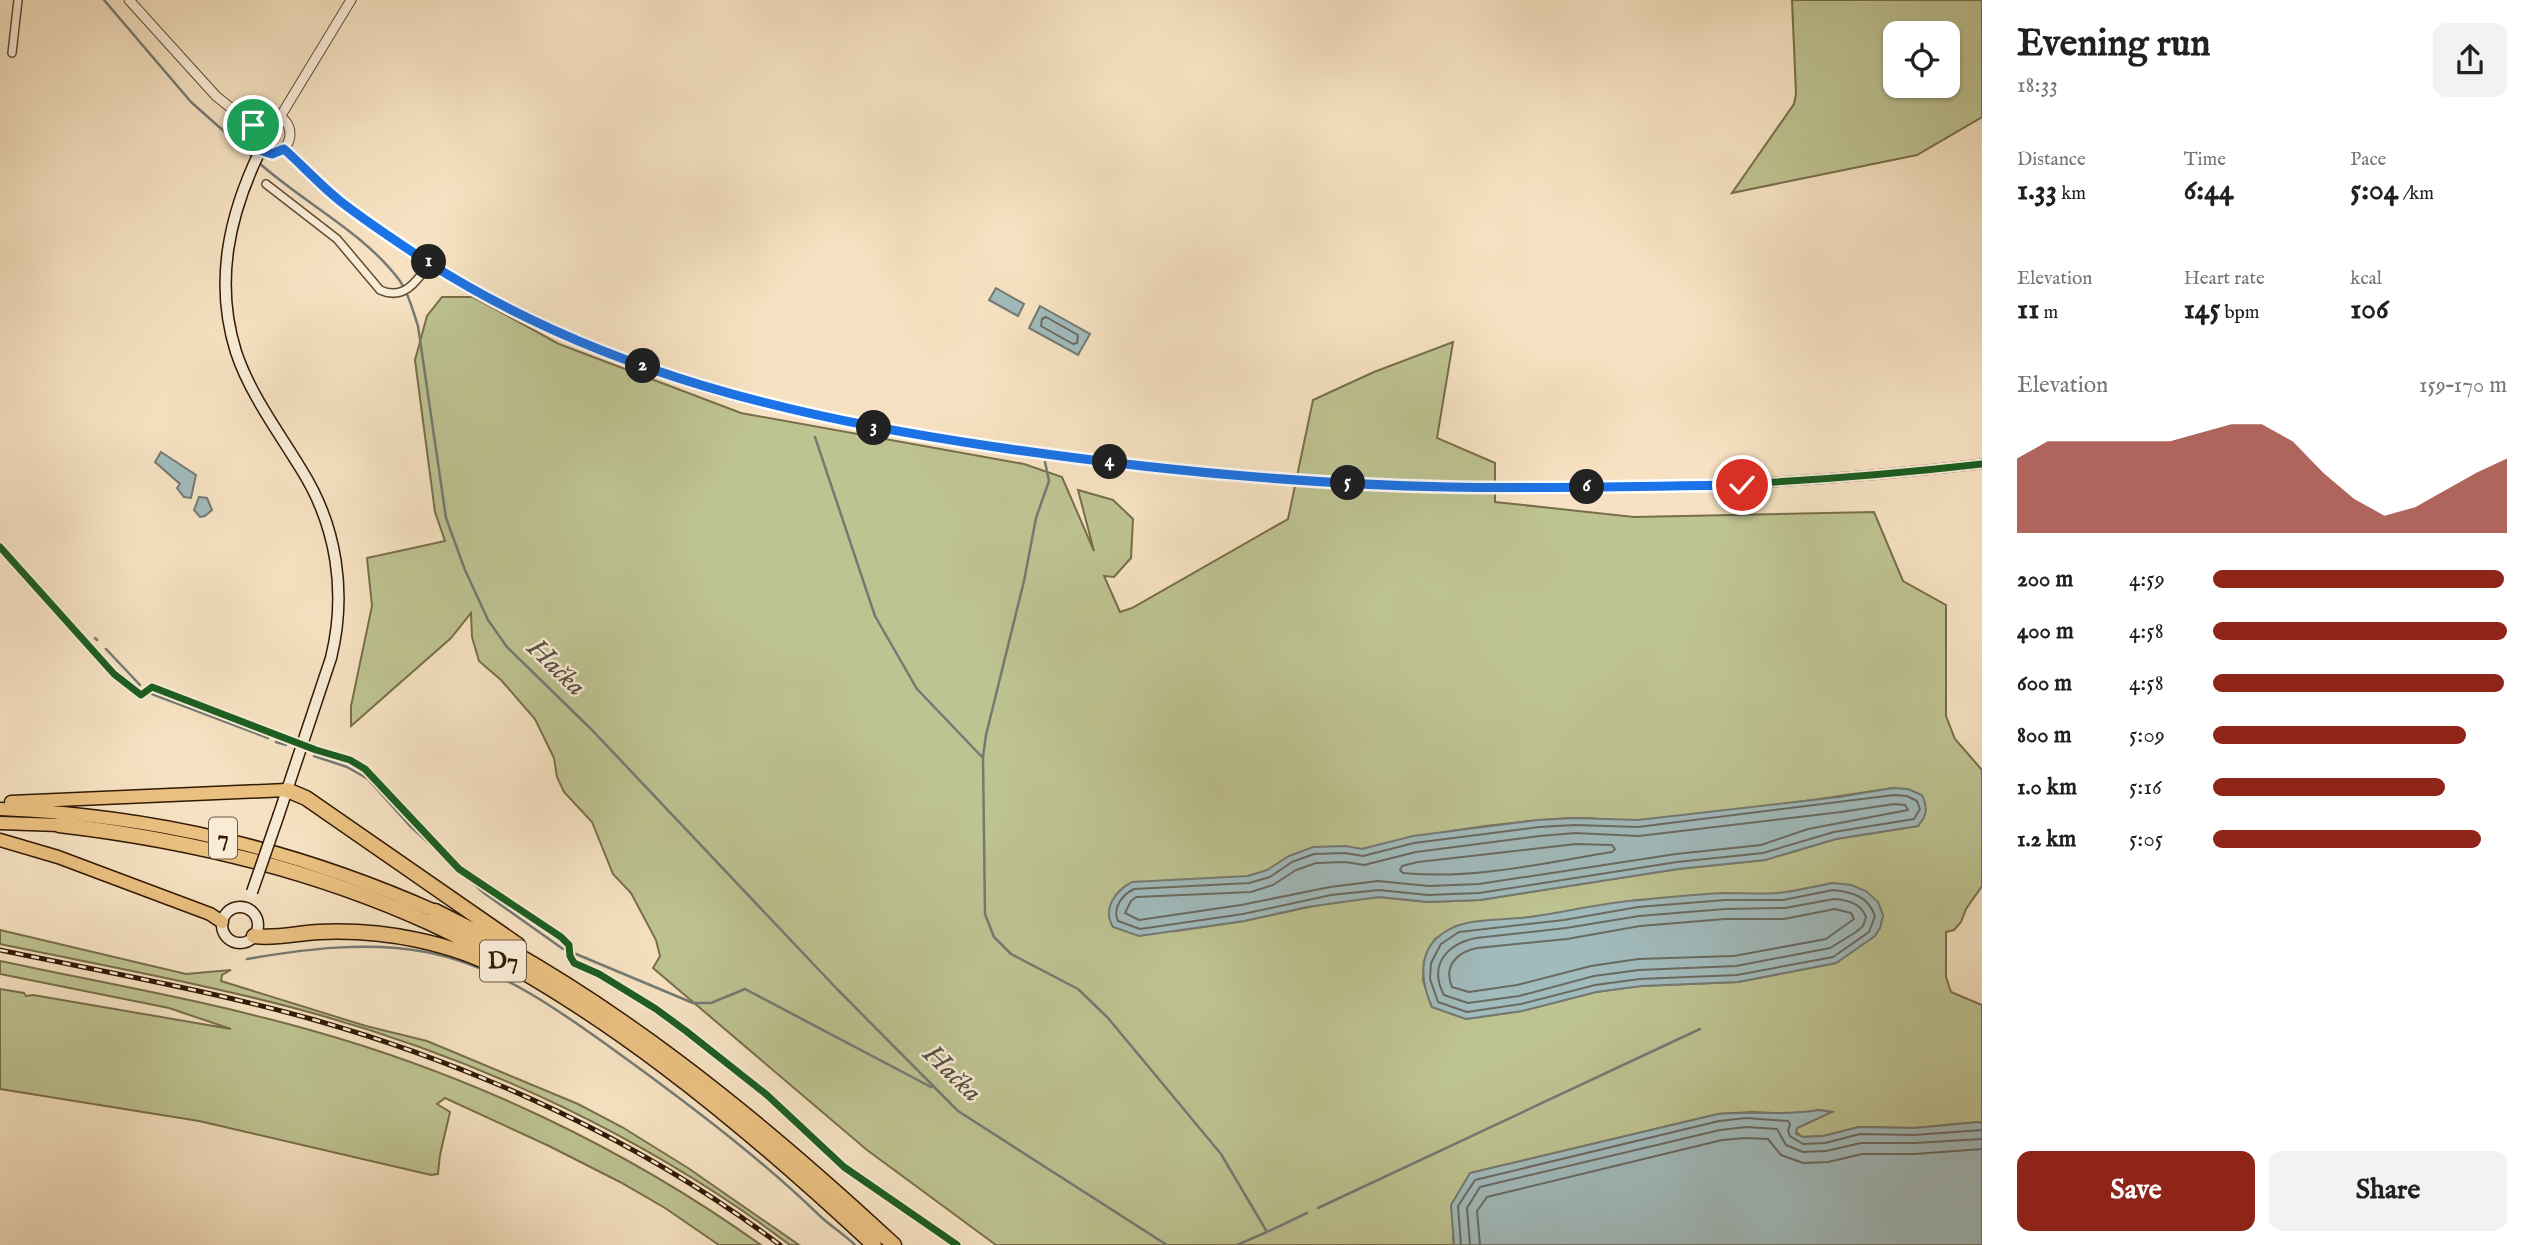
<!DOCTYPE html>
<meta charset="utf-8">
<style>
body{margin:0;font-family:"IM FELL English",serif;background:#f2f2f2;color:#202124;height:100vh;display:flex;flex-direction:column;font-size:26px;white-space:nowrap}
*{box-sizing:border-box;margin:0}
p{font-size:23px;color:#757577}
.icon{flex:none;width:38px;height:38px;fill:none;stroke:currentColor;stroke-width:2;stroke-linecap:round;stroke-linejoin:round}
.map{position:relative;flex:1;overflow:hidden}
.panel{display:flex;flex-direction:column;background:#fff;width:560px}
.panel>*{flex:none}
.controls{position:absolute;left:1883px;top:21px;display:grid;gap:14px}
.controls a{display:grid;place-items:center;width:77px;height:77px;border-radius:14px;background:#fff;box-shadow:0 2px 5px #0004;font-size:35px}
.pin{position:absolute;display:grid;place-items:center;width:60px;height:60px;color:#fff;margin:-30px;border:4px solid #fff;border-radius:50%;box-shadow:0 2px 7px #0007}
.km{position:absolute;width:35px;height:35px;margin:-18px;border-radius:50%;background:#222;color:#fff;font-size:19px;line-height:35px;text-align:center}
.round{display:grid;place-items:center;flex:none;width:74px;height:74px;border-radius:14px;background:#f2f2f2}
.summary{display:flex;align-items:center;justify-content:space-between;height:119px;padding:0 35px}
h1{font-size:38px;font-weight:800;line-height:52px}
.metrics{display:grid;grid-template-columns:repeat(3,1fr);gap:10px;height:119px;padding:7px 35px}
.metrics div{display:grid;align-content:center}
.metrics b{font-size:30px;font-weight:800}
.metrics small{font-size:19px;font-weight:400}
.metrics p{font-size:19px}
.chart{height:196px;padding:14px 35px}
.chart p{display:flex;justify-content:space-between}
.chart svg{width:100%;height:126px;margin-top:7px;fill:#8f2418;opacity:.7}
.cta{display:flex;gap:14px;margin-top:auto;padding:14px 35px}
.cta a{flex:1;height:80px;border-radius:14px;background:#8f2418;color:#fff;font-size:28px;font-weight:800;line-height:80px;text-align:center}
.cta a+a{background:#f2f2f2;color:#202124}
ul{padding:0 35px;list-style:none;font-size:23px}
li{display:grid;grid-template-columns:112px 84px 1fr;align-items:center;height:52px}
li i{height:18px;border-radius:9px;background:#8f2418}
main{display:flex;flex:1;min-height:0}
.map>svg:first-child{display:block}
</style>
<main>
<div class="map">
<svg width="1982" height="1245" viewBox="0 0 1982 1245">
<rect width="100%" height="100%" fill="#f6e2c2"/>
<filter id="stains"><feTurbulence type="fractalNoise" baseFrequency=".00286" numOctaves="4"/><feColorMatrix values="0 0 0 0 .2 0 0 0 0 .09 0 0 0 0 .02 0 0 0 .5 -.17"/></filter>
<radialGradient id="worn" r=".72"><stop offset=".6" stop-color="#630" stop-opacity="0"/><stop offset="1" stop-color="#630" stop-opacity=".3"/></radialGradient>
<path fill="#bec392" stroke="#786e4b" stroke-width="2" fill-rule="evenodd" d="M1792 0H1982V117L1917 155 1732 193 1794 104 1796 94ZM1895 33H1948V86H1895Z
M442 297H473L559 344 741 413 1024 464 1062 477 1094 551 1078 490 1113 500 1133 519 1131 558 1114 577 1104 576 1120 612 1132 608 1288 519 1313 400 1374 372 1453 342 1437 438 1495 463V502L1634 517 1874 512 1903 581 1946 605V716L1955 739 1982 770V886L1966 909 1961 922 1954 930 1946 932V977L1951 992 1982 1005V1124L1979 1122 1914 1128 1859 1127 1823 1136 1802 1137 1795 1131 1797 1128 1831 1112 1819 1110 1796 1114 1752 1112 1718 1114 1470 1173 1453 1238 1454 1245H996L867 1150 653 968 660 956 656 940 631 893 613 874 592 822 564 792 557 777 554 758 535 719 501 680 479 661 472 637 471 613 451 638 351 726V706L372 606 367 558 445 541 435 512 415 360 427 316ZM1893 788 1918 826 1836 839 1765 860 1678 869 1480 900 1428 902 1379 897 1332 902 1244 921 1176 931 1248 876 1354 848 1362 849C1430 832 1501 822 1571 818 1594 817 1618 822 1640 820 1725 813 1810 801 1893 788ZM1833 883 1883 915 1880 928 1836 963 1738 982 1641 986 1596 992 1522 1011 1466 1019 1432 1007 1423 980 1424 961 1435 939 1456 926 1474 922 1496 921 1564 913 1637 900 1783 893Z
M0 930 186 974 231 970 222 975 221 981 366 1026 427 1041 578 1104 622 1127 688 1168 799 1245H790C650 1139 484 1061 316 1014 212 985 105 966 0 944Z
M0 961C103 983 208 1001 310 1030 471 1075 625 1148 761 1245H719L665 1208 620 1182 549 1146 445 1098 437 1104 450 1112 440 1155 438 1174 431 1175 199 1121 0 1089V989L24 993 26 996 33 995 231 1029 169 1008 0 974Z"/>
<path fill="#a1bbbd" stroke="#747a73" stroke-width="2" d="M996 288 1024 304 1018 316 989 300Z
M1040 306 1090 334 1078 355 1029 328Z
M161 452 196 475 191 498 184 497 177 488 180 484 155 462Z
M199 497 207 498 212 510 205 516 200 517 194 510Z
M1893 788 1908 789 1922 795C1928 809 1927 815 1918 826L1836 839 1765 860 1678 869 1480 900 1428 902 1379 897 1307 907 1244 921 1139 936 1113 927C1102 909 1115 891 1132 882L1248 876 1267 870 1289 856 1313 847 1346 846 1362 849 1413 836 1538 820 1575 818 1638 820 1839 797Z
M1833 883 1851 885 1866 891 1878 902 1883 915 1880 928 1875 936 1836 963 1738 982 1641 986 1596 992 1522 1011 1466 1019 1432 1007C1422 985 1417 955 1438 937 1462 916 1500 921 1530 917 1567 912 1604 902 1641 900 1669 897 1698 894 1727 893 1746 893 1766 895 1785 892 1801 890 1817 886 1833 883Z
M1819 1110 1832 1112 1797 1128 1796 1134 1803 1137 1823 1136 1859 1127 1914 1128 1979 1122 1982 1124V1245H1454L1451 1205 1470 1173 1718 1114C1752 1111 1785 1116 1819 1110Z"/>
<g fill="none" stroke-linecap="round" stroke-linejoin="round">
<path stroke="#696a60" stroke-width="2" d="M1046 317 1078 335 1077 343 1073 344 1041 326 1042 319Z
M1894 795 1907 796 1917 801 1920 809 1914 819 1834 832 1763 853 1677 862 1479 893 1428 895 1379 890 1331 895 1243 914 1140 929 1118 921C1112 908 1122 895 1134 889L1249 883 1270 877 1292 862 1314 854 1345 853 1363 856 1414 843 1539 827 1575 825 1638 827Z
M1894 804 1905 805 1908 810 1808 829 1761 845 1676 854 1479 884 1429 886 1378 881 1330 887 1241 905 1139 920 1125 913 1131 901 1136 897 1251 892 1273 885 1296 870 1316 863 1345 862 1364 865 1416 852 1540 836 1575 833 1639 836 1841 812Z
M1576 844 1612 845 1615 849 1612 852C1543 863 1474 880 1403 873L1400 870 1402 866 1418 862Z
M1833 890C1852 892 1868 896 1875 916L1869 932 1833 957 1737 975 1640 979 1595 985 1521 1004 1467 1012 1438 1002 1430 979 1431 963 1441 944 1459 932 1564 920 1638 907 1725 900H1783Z
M1834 899C1847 900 1861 903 1866 917L1863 926 1856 932 1830 948 1736 966 1639 970 1594 976 1519 996 1468 1003 1444 995C1428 965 1447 944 1476 938L1566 928 1639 916 1725 909 1785 908Z
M1835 909 1851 913 1854 919 1826 939 1734 956 1638 959 1591 966 1517 985 1469 992 1452 987C1443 966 1457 952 1477 948L1567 939 1640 926 1725 919H1784Z
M1461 1245 1458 1206 1475 1180 1719 1121 1746 1118 1788 1121 1790 1124 1788 1131 1790 1136 1803 1144 1825 1143 1860 1134 1914 1135 1982 1130
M1470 1245 1467 1208 1480 1187 1720 1130 1746 1127 1777 1129 1786 1145 1803 1152 1826 1151 1861 1143H1915L1982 1139
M1480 1245 1477 1211 1487 1197 1722 1140 1746 1138 1768 1139 1781 1155 1803 1163 1828 1162 1862 1154H1915L1982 1149"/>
<path stroke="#747a73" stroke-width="2.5" d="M104 0 191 102 253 157
M258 162C302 202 364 232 400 281 409 294 413 311 418 326L446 518 465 570 488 620 507 647 592 730 837 989 958 1111 1167 1245
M815 437 875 616 917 689 983 758 985 914 994 937 1011 954 1078 989 1108 1018 1221 1154 1267 1232 1237 1245
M95 638 97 640
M106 649 140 685
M152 694 268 738
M276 742 286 745
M314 756 347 767 368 779 410 826 484 893 563 949
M983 757 986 735 1024 581 1036 518 1049 481 1045 462
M576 954 693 1003H711L745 989 931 1087
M247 959C305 949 367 941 426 952 506 967 578 1024 643 1071 704 1116 764 1162 819 1215 830 1226 844 1234 855 1245
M1318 1208 1700 1029
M1269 1231 1307 1213"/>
<defs>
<path id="minor" d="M12 53 18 0
M266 184 337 239 380 290C404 301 417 281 430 263
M0 547 114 674 141 695"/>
<path id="tertiary" d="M129 0 216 96 252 125
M250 134a20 20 0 1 1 40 0a20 20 0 1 1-40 0Z
M280 117 351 0
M283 149C301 165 317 182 336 198 424 270 541 328 648 368 762 411 883 430 1004 448 1326 497 1658 501 1982 464"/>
<path id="secondary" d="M260 151C229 215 214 282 236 352 250 394 278 431 301 469 337 526 347 593 331 658L279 814
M222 925a18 18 0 1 1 36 0a18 18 0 1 1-36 0Z"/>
<path id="trunk" d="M11 802 287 790
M0 809C154 815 295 849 435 911
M0 823 59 825
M0 840 58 857 210 914 222 922"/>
<path id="motorway" d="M287 790 306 798 518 945
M59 825C188 840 312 869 430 923 596 1000 741 1121 874 1245
M435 911C607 995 754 1115 894 1245
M254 936C276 939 297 933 319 932 382 929 453 942 508 973"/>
</defs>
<use href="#minor" stroke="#624b34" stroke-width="10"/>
<use href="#tertiary" stroke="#624b34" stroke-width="11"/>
<use href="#secondary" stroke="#311904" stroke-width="13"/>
<use href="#trunk" stroke="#311904" stroke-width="15"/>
<use href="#motorway" stroke="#311904" stroke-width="17"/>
<use href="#minor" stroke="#f9ecd7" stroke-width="7"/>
<use href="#tertiary" stroke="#f9ecd7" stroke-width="9"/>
<use href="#secondary" stroke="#f9ecd7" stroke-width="10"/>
<use href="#trunk" stroke="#ebc181" stroke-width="12"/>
<use href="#motorway" stroke="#ebc181" stroke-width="14"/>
<defs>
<path id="rail" d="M0 950C105 972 212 991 315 1020 480 1067 643 1142 780 1245"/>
</defs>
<use href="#rail" stroke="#311904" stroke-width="5"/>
<use href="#rail" stroke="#f9ecd7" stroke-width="2.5" stroke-dasharray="8" stroke-linecap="butt"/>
<defs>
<path id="secondary-bridge" d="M252 892 279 814"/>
</defs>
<use href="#secondary-bridge" stroke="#311904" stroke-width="13" stroke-linecap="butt"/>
<use href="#secondary-bridge" stroke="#f9ecd7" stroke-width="10"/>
<defs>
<path id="cycleway" d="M283 149C301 165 317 182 336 198 424 270 541 328 648 368 762 411 883 430 1004 448 1326 497 1658 501 1982 464
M0 547 114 674 141 695 152 687 316 750 350 760 365 769 459 869 561 937 569 945 570 956 574 963 599 974 656 1009 686 1031 767 1095 844 1167 957 1245"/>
</defs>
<use href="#cycleway" stroke="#f9ecd7" stroke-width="11"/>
<use href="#cycleway" stroke="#1b5e20" stroke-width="7"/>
</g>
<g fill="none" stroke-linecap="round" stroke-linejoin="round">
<defs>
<path id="route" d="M253 125 251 136 260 150 272 154 284 149C303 166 320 185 340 201 368 223 399 243 429 263 602 373 795 418 996 447 1146 469 1297 484 1449 487 1546 489 1644 486 1742 485"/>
</defs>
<use href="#route" stroke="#fff" stroke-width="14"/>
<use href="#route" stroke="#1a73e8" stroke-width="9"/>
</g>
<g text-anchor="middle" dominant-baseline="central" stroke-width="5" stroke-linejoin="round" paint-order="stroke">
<g fill="#f9ecd7" stroke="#6d5843" stroke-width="2">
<rect x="209" y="817.5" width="28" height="41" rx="5"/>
<rect x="480" y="940.5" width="46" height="41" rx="5"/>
</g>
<g font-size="24" font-weight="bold" fill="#311904">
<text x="223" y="838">7</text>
<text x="503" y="961">D7</text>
</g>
<g font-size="28" font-style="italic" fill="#585245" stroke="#f9ecd7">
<text transform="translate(556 668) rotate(44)">Hačka</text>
<text transform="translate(952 1074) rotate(44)">Hačka</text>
</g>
</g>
<rect width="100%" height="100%" filter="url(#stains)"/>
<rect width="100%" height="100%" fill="url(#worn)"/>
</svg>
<div class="controls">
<a><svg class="icon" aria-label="locate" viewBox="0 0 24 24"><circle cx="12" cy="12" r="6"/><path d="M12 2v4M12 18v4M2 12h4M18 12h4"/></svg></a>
</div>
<div class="pin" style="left:253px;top:125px;background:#1e9e55"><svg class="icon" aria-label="arrive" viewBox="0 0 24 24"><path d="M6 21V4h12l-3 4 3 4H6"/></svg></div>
<div class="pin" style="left:1742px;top:485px;background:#d93025"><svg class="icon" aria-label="check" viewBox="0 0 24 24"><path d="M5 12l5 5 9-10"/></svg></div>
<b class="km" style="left:429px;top:262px">1</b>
<b class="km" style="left:643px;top:366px">2</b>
<b class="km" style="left:874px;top:428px">3</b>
<b class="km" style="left:1110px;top:462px">4</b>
<b class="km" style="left:1348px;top:483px">5</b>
<b class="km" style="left:1587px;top:487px">6</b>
</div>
<section class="panel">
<div class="summary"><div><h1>Evening run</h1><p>18:33</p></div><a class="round"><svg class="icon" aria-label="share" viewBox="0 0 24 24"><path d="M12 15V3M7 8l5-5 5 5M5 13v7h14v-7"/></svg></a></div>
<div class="metrics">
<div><p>Distance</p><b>1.33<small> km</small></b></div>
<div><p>Time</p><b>6:44</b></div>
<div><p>Pace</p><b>5:04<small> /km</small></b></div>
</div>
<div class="metrics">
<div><p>Elevation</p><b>11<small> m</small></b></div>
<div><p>Heart rate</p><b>145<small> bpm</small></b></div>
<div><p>kcal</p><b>106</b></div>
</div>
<div class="chart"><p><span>Elevation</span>159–170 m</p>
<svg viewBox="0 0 160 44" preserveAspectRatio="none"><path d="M0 44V18L10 12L20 12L30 12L40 12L50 12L60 9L70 6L80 6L90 12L100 23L110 32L120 38L130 35L140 29L150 23L160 18V44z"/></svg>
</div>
<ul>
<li><b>200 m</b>4:59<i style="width:99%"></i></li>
<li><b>400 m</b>4:58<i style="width:100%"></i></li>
<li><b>600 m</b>4:58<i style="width:99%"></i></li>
<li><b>800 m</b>5:09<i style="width:86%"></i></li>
<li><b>1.0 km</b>5:16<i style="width:79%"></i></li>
<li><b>1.2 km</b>5:05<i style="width:91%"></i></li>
</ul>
<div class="cta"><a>Save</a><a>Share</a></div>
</section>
</main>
